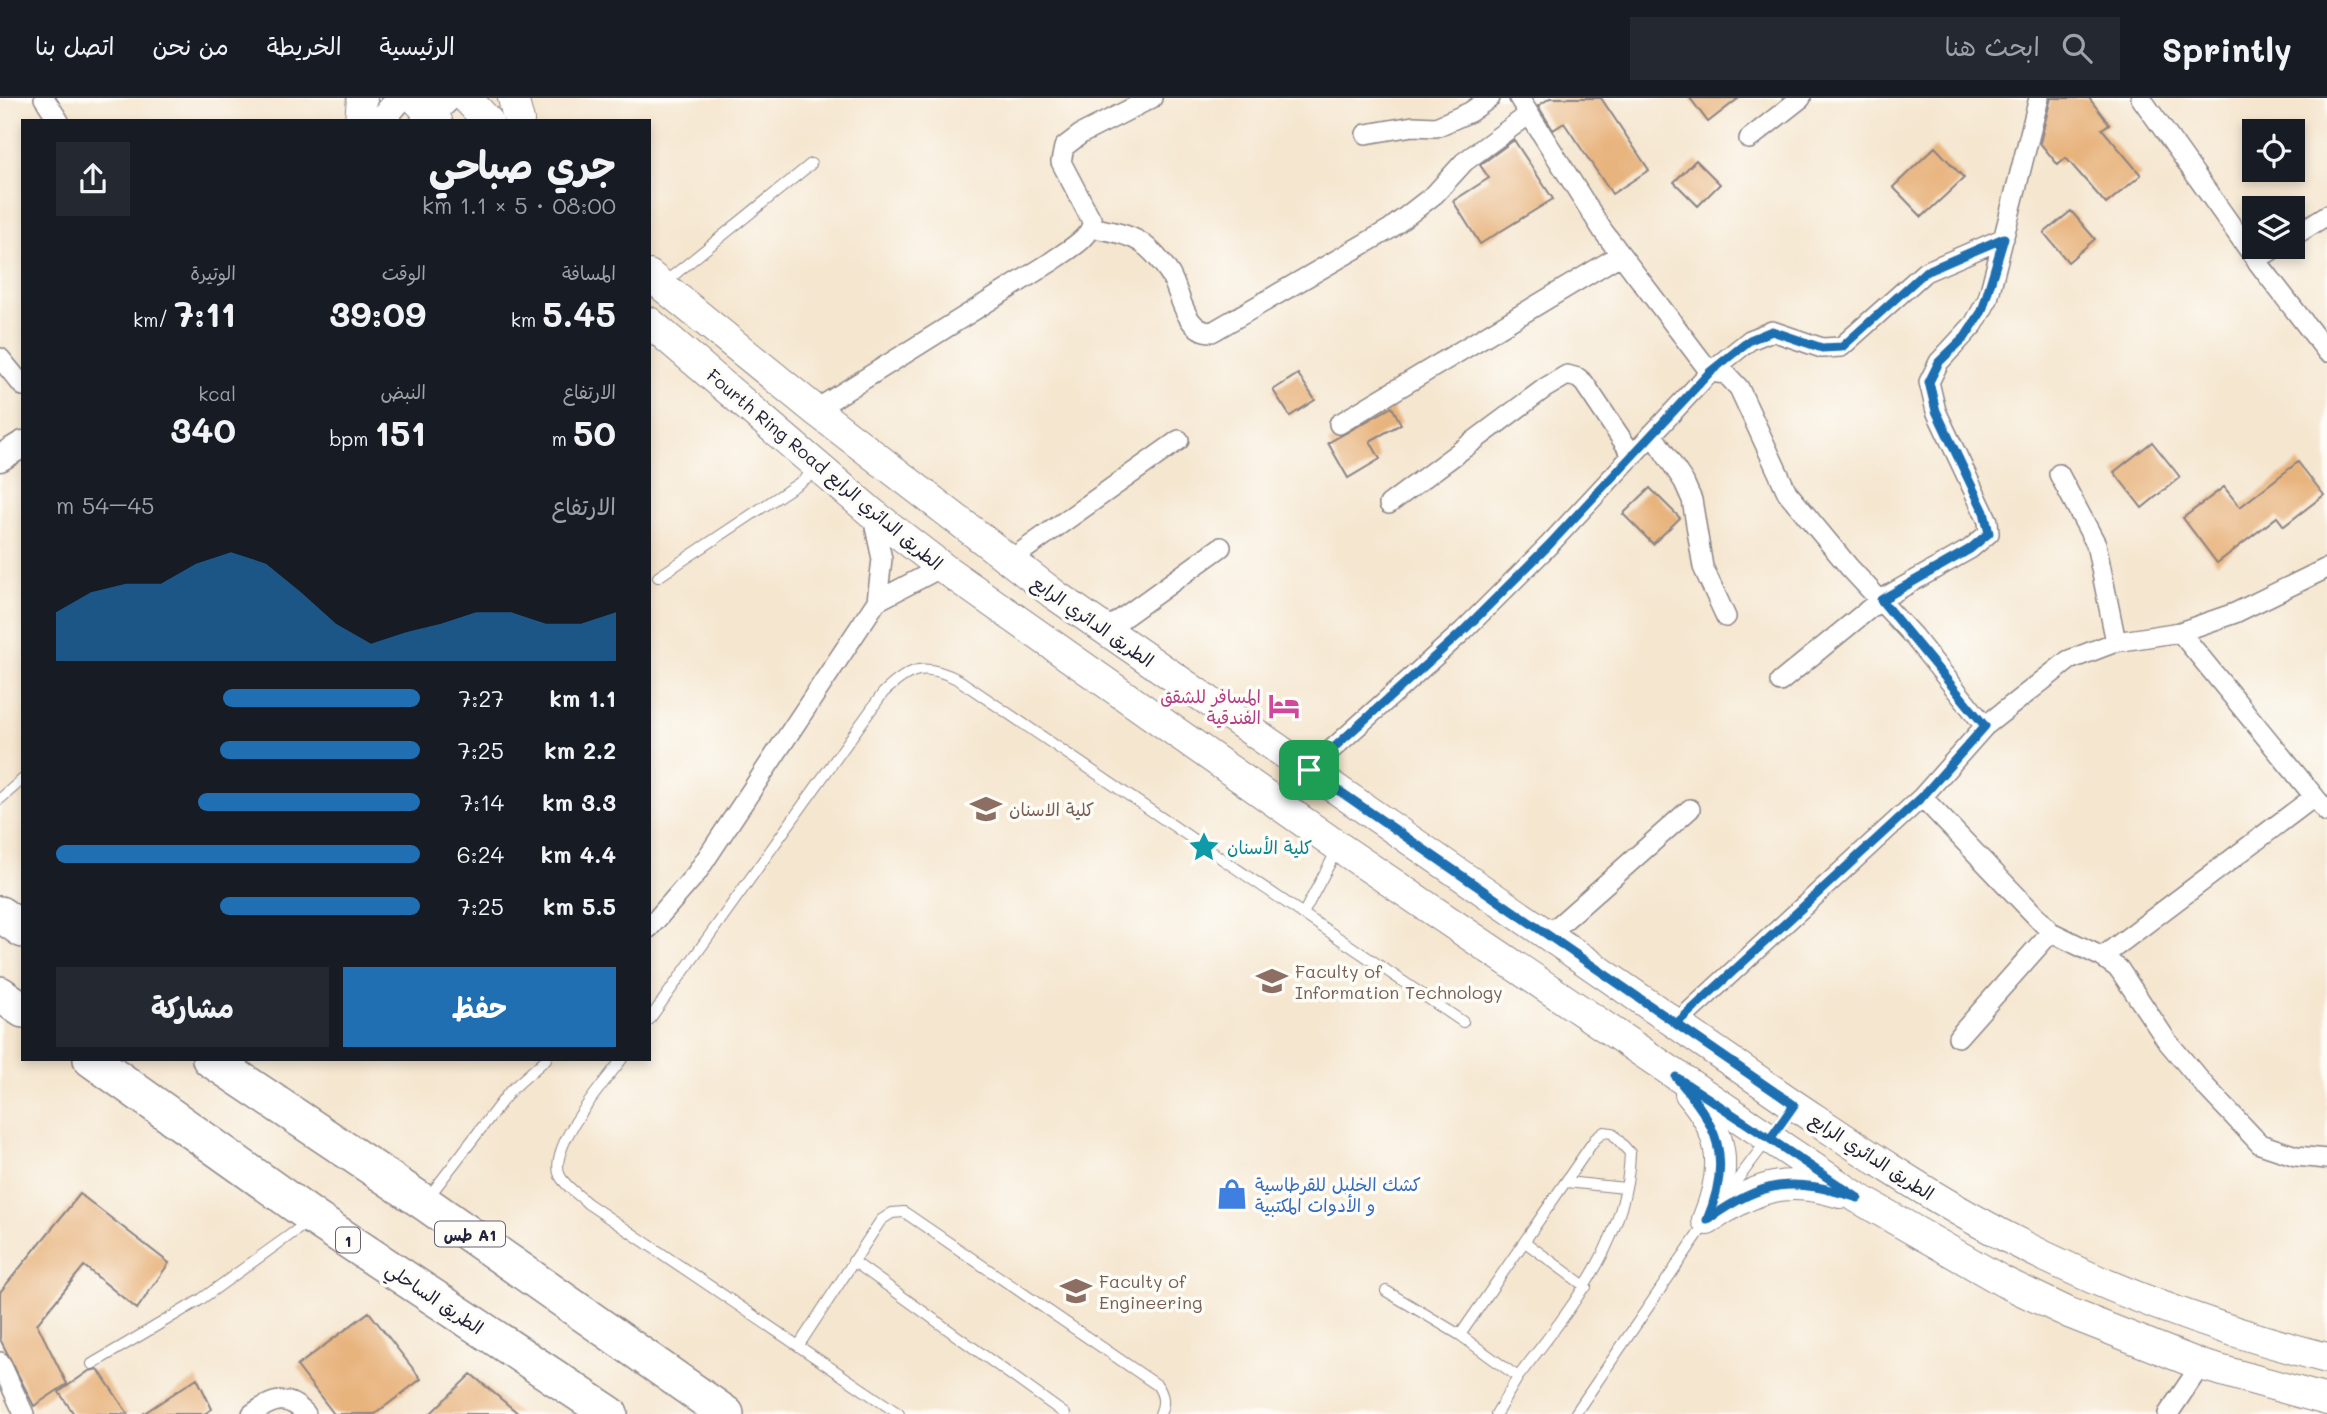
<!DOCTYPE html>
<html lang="ar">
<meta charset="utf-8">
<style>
body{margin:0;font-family:Mali,"Playpen Sans Arabic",sans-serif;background:#242831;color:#f1f3f6;direction:rtl;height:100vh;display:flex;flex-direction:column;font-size:26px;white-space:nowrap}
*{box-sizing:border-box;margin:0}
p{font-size:23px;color:#9ea1a6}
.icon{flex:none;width:38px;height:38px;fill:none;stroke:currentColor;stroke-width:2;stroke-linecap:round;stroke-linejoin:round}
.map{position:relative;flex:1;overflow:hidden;direction:ltr}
.side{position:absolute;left:21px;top:21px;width:630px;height:942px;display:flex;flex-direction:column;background:#171b24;border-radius:0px;box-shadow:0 4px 10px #0003;direction:rtl}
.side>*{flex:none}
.fabs{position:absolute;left:2242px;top:21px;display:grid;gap:14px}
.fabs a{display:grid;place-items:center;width:63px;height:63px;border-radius:0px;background:#171b24;box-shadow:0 4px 10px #0003;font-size:35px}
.pin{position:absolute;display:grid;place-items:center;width:60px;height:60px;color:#fff;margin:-30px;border-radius:14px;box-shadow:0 4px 10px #0006}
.round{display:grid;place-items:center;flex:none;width:74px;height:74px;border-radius:0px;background:#242831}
.summary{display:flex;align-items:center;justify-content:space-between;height:119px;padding:0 35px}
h1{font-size:38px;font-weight:700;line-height:52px}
.metrics{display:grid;grid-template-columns:repeat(3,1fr);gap:10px;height:119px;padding:7px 35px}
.metrics div{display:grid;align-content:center}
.metrics b{font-size:35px;font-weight:700}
.metrics small{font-size:19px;font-weight:400}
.metrics p{font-size:19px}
.chart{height:196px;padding:14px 35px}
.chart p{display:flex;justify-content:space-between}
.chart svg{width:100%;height:126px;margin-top:7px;fill:#1f6fb2;opacity:.7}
.button{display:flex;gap:14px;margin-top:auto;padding:14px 35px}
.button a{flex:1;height:80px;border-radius:0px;background:#1f6fb2;color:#fff;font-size:28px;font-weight:700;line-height:80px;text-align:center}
.button a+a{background:#242831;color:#f1f3f6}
ul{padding:0 35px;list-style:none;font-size:23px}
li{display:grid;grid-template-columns:112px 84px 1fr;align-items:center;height:52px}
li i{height:18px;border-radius:9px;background:#1f6fb2}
header{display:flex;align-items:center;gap:42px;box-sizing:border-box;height:98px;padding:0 35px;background:#171b24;border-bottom:2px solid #363941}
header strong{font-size:33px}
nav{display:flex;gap:38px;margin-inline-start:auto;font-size:24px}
.search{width:490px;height:63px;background:#242831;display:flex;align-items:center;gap:18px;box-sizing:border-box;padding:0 24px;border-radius:0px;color:#9ea1a6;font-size:26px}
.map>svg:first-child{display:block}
</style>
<header>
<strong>Sprintly</strong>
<div class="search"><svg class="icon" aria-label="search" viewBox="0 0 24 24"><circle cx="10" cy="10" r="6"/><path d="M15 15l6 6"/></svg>ابحث هنا</div>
<nav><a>الرئيسية</a><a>الخريطة</a><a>من نحن</a><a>اتصل بنا</a></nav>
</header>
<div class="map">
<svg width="2327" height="1316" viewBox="0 0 2327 1316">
<rect width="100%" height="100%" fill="#fdfcf7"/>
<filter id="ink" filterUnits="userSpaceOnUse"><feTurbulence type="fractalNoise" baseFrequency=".0143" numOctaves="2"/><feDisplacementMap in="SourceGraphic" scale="14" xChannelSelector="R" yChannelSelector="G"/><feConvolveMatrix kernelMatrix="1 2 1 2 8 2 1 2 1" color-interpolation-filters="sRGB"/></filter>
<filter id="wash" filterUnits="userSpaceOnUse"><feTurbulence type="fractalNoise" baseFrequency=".00686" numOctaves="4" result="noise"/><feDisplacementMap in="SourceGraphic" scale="28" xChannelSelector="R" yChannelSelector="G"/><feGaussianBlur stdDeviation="1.57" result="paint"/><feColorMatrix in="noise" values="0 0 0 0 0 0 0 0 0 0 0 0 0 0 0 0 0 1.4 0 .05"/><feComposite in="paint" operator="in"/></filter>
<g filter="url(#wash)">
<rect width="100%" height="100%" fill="#f5e6cf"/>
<g id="blocks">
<path fill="#e8b47e" d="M1550 0H1601L1649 72 1612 96 1564 25 1553 32 1538 8Z
M1690 0H1739L1708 24Z
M2051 0H2089L2109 26 2102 31 2141 77 2106 106 2066 60 2058 67 2040 45Z
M1514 42 1553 101 1480 146 1453 103 1489 80 1480 67Z
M1935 49 1964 80 1922 119 1893 89Z
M1696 62 1720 86 1698 108 1674 84Z
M2071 113 2095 141 2068 164 2044 135Z
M1298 276 1315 302 1290 318 1273 292Z
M1392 309 1401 326 1370 343 1380 361 1348 380 1328 345Z
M2152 344 2180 379 2142 410 2114 374Z
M2298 364 2324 397 2284 428 2277 419 2217 465 2183 420 2224 389 2240 409Z
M1650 390 1680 420 1653 446 1623 416Z
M80 1096 169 1165 137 1211 84 1168 37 1226 67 1286 34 1308 0 1241V1194Z
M369 1214 421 1281 375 1316H334L297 1268Z
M98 1271 128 1316H74L59 1294 89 1273Z
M471 1276 519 1316H430Z
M197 1280 212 1311 204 1316H143Z"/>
</g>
</g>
<g filter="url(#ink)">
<use href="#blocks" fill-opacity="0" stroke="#8c8485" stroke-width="2"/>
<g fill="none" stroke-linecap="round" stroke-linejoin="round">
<defs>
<path id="lane" d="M664 185 811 66
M658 479 817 373
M0 701 23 681
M1337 752 1303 816 1463 924
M649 922 883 595C910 569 925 564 959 582L1303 816
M622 961C605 984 547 1049 560 1078 565 1088 579 1097 587 1105L899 1316
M1566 1084 1625 1090
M1726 1097 1793 1008
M427 1101 510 993 546 961
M1525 1144 1586 1189
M853 1163 1065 1316
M1386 1193 1460 1237 1518 1279 1496 1316
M1460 1237 1595 1041 1604 1034 1612 1035 1630 1055C1627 1145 1570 1211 1518 1279
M799 1247 881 1122 892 1115 904 1114 1157 1287C1164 1297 1165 1305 1160 1316
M92 1266 200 1202 308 1124
M1575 1316 1705 1126"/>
<path id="street" d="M44 0 59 23
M1519 0 1603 133 1710 274 1726 276 1739 290 1787 394 1849 469 1913 538 1985 628
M2141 0 2256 162 2327 254
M1366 36 1413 28 1436 29 1470 14 1490 0
M1749 41 1801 0
M1092 129C1107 133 1127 135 1140 144 1151 151 1163 165 1170 176 1181 195 1184 234 1212 234L1390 131 1435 96 1464 64 1528 17
M2292 139 2327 117
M2256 162 2277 149
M0 260 23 288
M815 312 1051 164C1064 154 1093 140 1092 123L1061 64 1064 49 1081 36 1152 0
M1339 326 1620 157
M1652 336 1684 384 1692 402 1703 469 1726 519
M2059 376 2096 446 2116 544
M1389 406 1545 290 1567 277 1578 280 1584 285 1633 358
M1010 462 1179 342
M877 503 942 469
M1106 532 1221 449
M2180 534 2327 714
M1780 584 1880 502 1970 451 1989 435 1988 423 1936 313 1929 284 1939 264 1974 226 1988 201 2039 0
M1309 672 1463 533 1549 447 1710 274 1750 242 1772 233 1822 250 1841 249 1925 174 2004 140
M1922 699 2051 834 2102 859 2119 871 2167 943 2205 988 2260 1046 2296 1058 2327 1061
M649 830 696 776 877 503 882 461 872 415
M1548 837 1690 711
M2102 859 2314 699
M1676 926 1922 699 1985 628 2069 562 2116 544 2180 534 2235 515 2327 470
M1958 939 2051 834
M0 1264 24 1316
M252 1316C273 1301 287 1296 306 1316
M2168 1316 2201 1267"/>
<path id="secondary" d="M381 23 400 0
M424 23 448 0
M0 360 23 346"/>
<path id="primary" d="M415 0 437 23
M466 0 488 23
M513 0 519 23
M360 23 362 0
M649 177 815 312 1055 497 1794 1007C1851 1045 1908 1084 1968 1118 2080 1182 2203 1228 2327 1260
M649 224 872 415 942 469 1339 749 1858 1100 2004 1184 2069 1215 2201 1267 2327 1302
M1690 995C1725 1036 1728 1072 1707 1122
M1707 1122C1753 1090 1785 1077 1840 1095"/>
<path id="highway" d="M0 816 23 832
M0 896 23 912
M91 961 314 1120 610 1316
M210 961 425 1105 726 1316"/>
</defs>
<use href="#lane" stroke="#8c8485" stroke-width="12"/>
<use href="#street" stroke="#8c8485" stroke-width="22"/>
<use href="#secondary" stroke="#8c8485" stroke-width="29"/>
<use href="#primary" stroke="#8c8485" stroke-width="32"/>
<use href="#highway" stroke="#8c8485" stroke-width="38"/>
<use href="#lane" stroke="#fff" stroke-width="10"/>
<use href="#street" stroke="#fff" stroke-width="19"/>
<use href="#secondary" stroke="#fff" stroke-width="26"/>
<use href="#primary" stroke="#fff" stroke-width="30"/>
<use href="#highway" stroke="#fff" stroke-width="35"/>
</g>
</g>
<g fill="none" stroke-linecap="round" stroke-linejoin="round" filter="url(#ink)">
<defs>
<path id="route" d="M1309 672 1794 1007 1770 1041 1676 979C1718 1028 1733 1059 1707 1122 1766 1081 1791 1079 1858 1100L1770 1041 1794 1007 1676 926 1922 699 1985 628 1881 502 1970 451 1989 435 1984 414 1936 313 1929 284 1939 264 1965 239 1982 213 2004 140 1925 174 1842 249 1822 250 1772 233 1750 242 1710 274 1549 447 1463 533 1309 672"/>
</defs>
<use href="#route" stroke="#fff" stroke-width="14"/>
<use href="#route" stroke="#1f6fb2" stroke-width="9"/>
</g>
<defs>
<symbol id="hotel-bare" viewBox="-9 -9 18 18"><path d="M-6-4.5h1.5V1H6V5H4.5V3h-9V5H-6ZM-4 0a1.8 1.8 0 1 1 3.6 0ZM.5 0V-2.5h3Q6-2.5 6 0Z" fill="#d1479c" stroke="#fdfcf7" stroke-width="2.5" paint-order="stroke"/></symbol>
<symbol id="university-bare" viewBox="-9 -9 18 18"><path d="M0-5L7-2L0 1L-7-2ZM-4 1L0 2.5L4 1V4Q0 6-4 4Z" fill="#8d6e63" stroke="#fdfcf7" stroke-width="2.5" paint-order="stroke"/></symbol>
<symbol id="sight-bare" viewBox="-9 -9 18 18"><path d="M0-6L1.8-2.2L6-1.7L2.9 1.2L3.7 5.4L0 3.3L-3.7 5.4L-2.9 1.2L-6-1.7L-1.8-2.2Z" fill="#0f9aa8" stroke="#fdfcf7" stroke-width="2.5" paint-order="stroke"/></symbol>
<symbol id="school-bare" viewBox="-9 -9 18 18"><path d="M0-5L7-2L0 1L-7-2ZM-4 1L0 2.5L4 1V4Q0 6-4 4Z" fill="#8d6e63" stroke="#fdfcf7" stroke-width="2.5" paint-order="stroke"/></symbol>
<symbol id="shop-bare" viewBox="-9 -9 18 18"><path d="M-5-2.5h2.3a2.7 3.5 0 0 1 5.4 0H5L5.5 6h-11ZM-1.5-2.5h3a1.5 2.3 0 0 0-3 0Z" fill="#3f7fe0" stroke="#fdfcf7" stroke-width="2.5" paint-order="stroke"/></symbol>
</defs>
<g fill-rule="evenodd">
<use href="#hotel-bare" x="1262" y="586" width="44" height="44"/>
<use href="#university-bare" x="964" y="689" width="44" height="44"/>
<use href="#sight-bare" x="1182" y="727" width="44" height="44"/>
<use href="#school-bare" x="1250" y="861" width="44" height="44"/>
<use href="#shop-bare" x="1210" y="1074" width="44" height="44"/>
<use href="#school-bare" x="1054" y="1171" width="44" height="44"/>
</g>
<g text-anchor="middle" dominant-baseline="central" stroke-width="7" stroke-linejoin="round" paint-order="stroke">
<g fill="#fdfcf7" stroke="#646373" stroke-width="2">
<rect x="435" y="1123.5" width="70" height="25" rx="5"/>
<rect x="336" y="1129.5" width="24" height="25" rx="5"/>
</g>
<g font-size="16" font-weight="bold" fill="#22223b">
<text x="470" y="1136">طس A1</text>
<text x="348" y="1142">1</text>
</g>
<g font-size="18" fill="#22223b" stroke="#fdfcf7">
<text transform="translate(825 371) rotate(40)">Fourth Ring Road الطريق الدائري الرابع</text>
<text transform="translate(1093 523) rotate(35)">الطريق الدائري الرابع</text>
<text transform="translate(1872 1058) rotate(33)">الطريق الدائري الرابع</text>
<text transform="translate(435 1200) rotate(34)">الطريق الساحلي</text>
</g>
<g font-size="18" fill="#b23c85" stroke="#fdfcf7" text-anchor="end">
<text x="1261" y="598">المسافر للشقق<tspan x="1261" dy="21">الفندقية</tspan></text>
</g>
<g font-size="18" fill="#785e54" stroke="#fdfcf7" text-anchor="start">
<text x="1009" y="711">كلية الاسنان</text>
<text x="1295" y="873">Faculty of<tspan x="1295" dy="21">Information Technology</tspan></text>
<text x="1099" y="1183">Faculty of<tspan x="1099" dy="21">Engineering</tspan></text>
</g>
<g font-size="18" fill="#0d838f" stroke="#fdfcf7" text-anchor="start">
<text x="1227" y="749">كلية الأسنان</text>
</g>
<g font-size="18" fill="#366cbe" stroke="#fdfcf7" text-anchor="start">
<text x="1255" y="1086">كشك الخليل للقرطاسية<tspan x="1255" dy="21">و الأدوات المكتبية</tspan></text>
</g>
</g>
</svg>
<div class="fabs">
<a><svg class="icon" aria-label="locate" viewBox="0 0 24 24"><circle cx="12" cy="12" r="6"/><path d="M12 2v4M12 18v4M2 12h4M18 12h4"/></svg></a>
<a><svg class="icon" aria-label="layers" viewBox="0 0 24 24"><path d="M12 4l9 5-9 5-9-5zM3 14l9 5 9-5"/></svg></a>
</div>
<div class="pin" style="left:1309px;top:672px;background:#1e9e55"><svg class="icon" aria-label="arrive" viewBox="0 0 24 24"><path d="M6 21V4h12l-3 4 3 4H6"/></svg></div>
<section class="side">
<div class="summary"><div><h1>جري صباحي</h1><p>08:00 · 5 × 1.1 km</p></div><a class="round"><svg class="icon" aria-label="share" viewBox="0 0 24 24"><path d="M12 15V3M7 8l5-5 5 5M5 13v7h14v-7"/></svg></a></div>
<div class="metrics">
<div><p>المسافة</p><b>5.45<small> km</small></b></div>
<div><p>الوقت</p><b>39:09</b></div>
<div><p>الوتيرة</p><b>7:11<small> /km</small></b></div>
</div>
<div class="metrics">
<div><p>الارتفاع</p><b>50<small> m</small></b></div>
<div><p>النبض</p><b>151<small> bpm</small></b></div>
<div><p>kcal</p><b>340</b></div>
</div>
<div class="chart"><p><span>الارتفاع</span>45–54 m</p>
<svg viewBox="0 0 160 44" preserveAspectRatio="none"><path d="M0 44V27L10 20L20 17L30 17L40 10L50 6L60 10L70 20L80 31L90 38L100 34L110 31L120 27L130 27L140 31L150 31L160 27V44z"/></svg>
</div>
<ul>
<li><b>1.1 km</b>7:27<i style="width:54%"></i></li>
<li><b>2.2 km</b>7:25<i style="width:55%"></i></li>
<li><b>3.3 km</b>7:14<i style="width:61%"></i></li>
<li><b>4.4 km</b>6:24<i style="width:100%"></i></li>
<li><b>5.5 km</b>7:25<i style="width:55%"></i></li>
</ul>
<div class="button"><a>حفظ</a><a>مشاركة</a></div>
</section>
</div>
